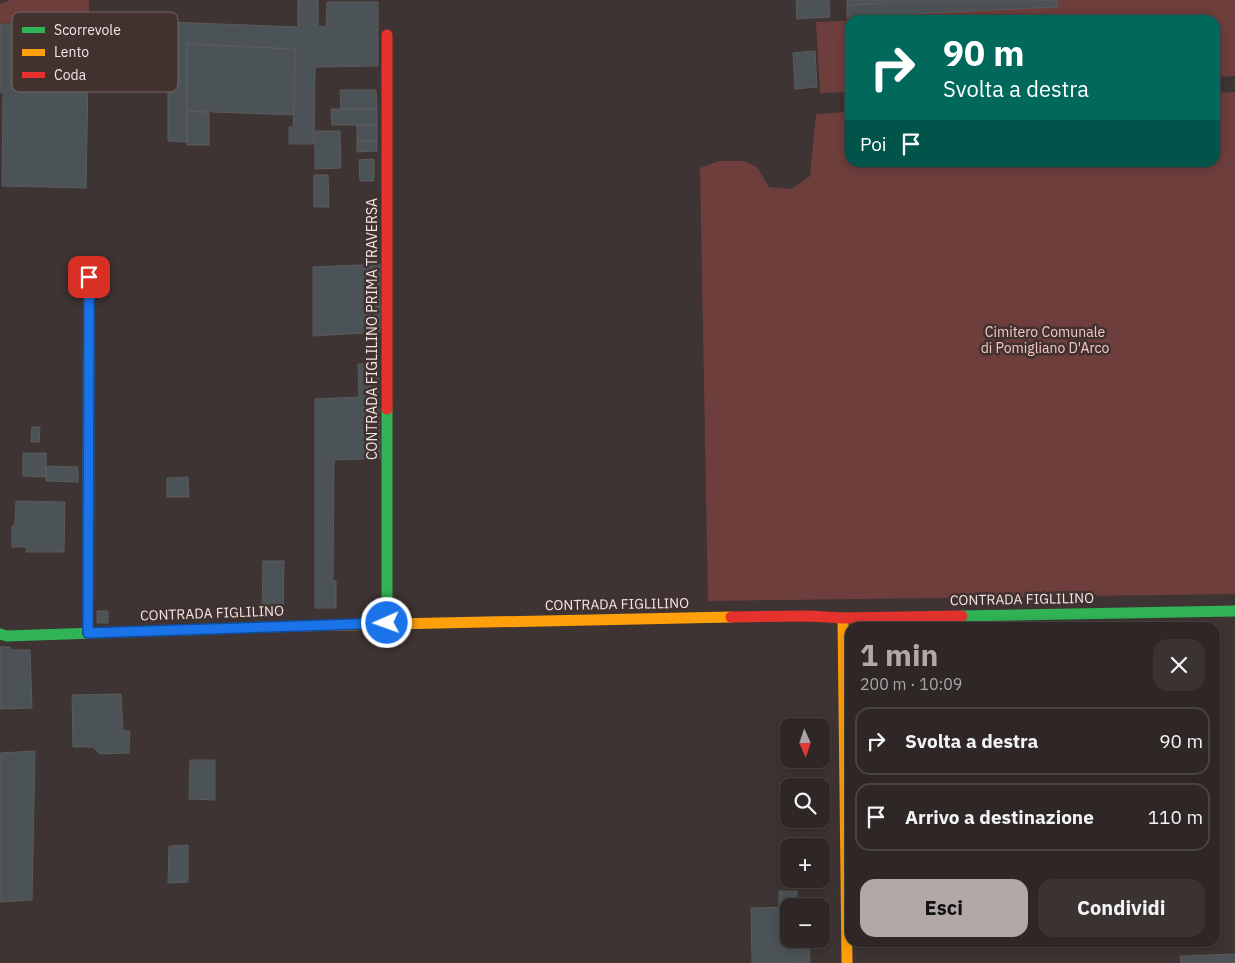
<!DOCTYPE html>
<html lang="it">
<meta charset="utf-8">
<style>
body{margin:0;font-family:"IBM Plex Sans",sans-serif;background:#3a3332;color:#f1f3f6;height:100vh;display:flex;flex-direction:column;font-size:19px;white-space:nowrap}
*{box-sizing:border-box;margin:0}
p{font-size:16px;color:#a7a5a7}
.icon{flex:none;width:28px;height:28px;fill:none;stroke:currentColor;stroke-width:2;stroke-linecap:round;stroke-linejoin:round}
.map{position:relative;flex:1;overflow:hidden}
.panel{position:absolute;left:845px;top:622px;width:375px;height:325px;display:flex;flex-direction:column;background:#2e2726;border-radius:15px;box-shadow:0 2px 12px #0003,0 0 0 1px #494443}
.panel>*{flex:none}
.top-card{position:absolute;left:845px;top:15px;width:375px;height:152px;border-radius:15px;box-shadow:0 2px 12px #0003,0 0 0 1px #494443;background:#00695c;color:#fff;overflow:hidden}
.needle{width:32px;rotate:177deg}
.tools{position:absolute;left:780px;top:718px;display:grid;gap:10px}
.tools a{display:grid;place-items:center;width:50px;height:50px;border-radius:10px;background:#2e2726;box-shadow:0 2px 12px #0003,0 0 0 1px #494443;font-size:25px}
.pin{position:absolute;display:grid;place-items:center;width:42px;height:42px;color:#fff;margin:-21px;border-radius:10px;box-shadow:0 2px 8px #0006}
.me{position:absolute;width:55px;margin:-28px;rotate:268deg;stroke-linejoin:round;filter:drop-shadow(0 0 4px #0008)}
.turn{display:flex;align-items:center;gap:18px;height:105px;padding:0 15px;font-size:22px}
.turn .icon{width:65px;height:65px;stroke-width:2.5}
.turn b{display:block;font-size:35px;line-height:42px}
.then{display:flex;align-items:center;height:48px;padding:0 15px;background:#0003;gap:10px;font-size:19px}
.round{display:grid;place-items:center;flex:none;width:52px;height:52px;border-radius:15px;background:#3a3332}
.overview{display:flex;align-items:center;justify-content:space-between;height:85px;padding:0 15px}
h1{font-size:30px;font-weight:700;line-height:38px;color:#b2a8a7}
.cta{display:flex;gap:10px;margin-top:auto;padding:10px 15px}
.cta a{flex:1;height:58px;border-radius:15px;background:#b2a8a7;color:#111;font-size:20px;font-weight:700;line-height:58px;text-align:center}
.cta a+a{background:#3a3332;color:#f1f3f6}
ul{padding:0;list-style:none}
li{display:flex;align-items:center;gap:15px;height:68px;margin:0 10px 8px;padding:0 5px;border:2px solid #494443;border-radius:15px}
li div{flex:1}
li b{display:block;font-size:19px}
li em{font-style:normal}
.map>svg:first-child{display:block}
.green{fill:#6d3e3c}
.building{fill:#4c5356;stroke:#5c5a5b}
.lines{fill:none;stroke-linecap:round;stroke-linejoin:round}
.lane{stroke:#736867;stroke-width:12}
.fast{stroke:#30b455;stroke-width:11}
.slow{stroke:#ff9f0a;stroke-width:11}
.jam{stroke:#e5322d;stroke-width:11}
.route-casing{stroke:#114b97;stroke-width:12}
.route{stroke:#1a73e8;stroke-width:9}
.labels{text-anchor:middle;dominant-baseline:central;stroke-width:5;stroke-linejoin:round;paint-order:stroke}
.street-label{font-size:14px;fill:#f1e6e5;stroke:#41312f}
.park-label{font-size:14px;fill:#f3c8c4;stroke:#41312f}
.key{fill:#41312f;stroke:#766766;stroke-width:1}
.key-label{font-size:14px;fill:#f1e6e5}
</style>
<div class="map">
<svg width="1235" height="963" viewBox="0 0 1235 963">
<rect width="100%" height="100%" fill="#3d3433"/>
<!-- green -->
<path class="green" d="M10 0H89L90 22 0 23V4Z
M1057 0H1235V76L1215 77V20H850V92L820 93 816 22 846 21 847 17 1057 7Z
M1235 92V594L708 601 700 168 719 161H743L757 167 769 187 791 189 810 176 816 114 850 112V162H1215V93Z"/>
<!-- building -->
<path class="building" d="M298 0H318V26L326 27 327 2H378V66L315 67 314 144H289V127H293L294 115 295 49 187 44V142L168 141V22L298 27Z
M796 0H829L830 17 797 19Z
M847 0H886V3L847 5Z
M886 0H1057V7L847 17V5L886 3Z
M0 24H89L86 188 2 186 3 92H0Z
M187 44 295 49 294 115 187 111Z
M815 51 817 87 795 89 793 53Z
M340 90H376L377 109H341Z
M331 109H377V125H332Z
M187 111 209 113V145H187Z
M357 125H377V141H357Z
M315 131H340L341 168 315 169Z
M357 141H377V151L357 152Z
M374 159V181H360L359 160Z
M314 175H328L329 207H314Z
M380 264V332L313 336V267Z
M378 363 380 458 334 460 333 581H336V608H315V399L359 397 358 364Z
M32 427H40L39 442H31Z
M23 453H46V477L23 476Z
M46 466 78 467V482L46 481Z
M188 477 189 497H167V478Z
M16 501 65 502 64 552H26L27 547H12V526L15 525Z
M263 561H284L283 616H262Z
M97 611H108V623H97Z
M0 647H10L11 650H30L32 708 0 709Z
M121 694 123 731H130L129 753 100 754 93 747H73L72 695Z
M35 751 32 900 0 902V753Z
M190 760H215V800L189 799Z
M188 845V882L168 883 169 846Z
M779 891H797V906L779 908Z
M789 907V939H809L810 963H752L751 908Z
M1235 954V963H1181L1180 956Z"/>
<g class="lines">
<!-- lane -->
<path class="lane" d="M88 633 89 277"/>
<!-- fast -->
<path class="fast" d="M387 409V623
M962 616 1235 611
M0 634 7 636 298 626"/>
<!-- slow -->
<path class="slow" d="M843 618 847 963
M298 626 731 617"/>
<!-- jam -->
<path class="jam" d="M387 35V409
M731 617 809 616 843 618 962 616"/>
</g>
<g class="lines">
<defs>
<path id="route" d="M89 277 88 633 387 623"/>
</defs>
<!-- route casing -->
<use href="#route" class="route-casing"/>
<!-- route -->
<use href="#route" class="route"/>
</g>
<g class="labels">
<!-- street labels -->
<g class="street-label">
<text transform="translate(372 329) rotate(-90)">CONTRADA FIGLILINO PRIMA TRAVERSA</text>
<text transform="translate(1022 599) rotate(-1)">CONTRADA FIGLILINO</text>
<text transform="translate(617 604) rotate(-1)">CONTRADA FIGLILINO</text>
<text transform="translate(212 613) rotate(-2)">CONTRADA FIGLILINO</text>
</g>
<!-- park labels -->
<g class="park-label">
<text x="1045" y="332">Cimitero Comunale<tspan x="1045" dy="16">di Pomigliano D'Arco</tspan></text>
</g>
</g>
<!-- legend -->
<rect x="12" y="12" width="166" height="80" rx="8" class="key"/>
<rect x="22" y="27" width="23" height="6" fill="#30b455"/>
<rect x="22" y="49" width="23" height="7" fill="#ff9f0a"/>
<rect x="22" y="72" width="23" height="6" fill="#e5322d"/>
<g class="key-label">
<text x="54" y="35">Scorrevole</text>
<text x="54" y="57">Lento</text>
<text x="54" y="80">Coda</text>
</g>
</svg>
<div class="tools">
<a><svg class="needle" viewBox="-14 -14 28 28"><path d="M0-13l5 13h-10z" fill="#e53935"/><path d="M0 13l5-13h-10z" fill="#a7a5a7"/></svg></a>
<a><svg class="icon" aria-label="search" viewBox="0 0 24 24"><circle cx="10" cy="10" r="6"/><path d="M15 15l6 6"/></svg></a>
<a>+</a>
<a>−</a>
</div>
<div class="pin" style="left:89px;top:277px;background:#d93025"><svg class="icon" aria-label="arrive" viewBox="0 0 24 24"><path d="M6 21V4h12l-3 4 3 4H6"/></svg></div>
<svg class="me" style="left:387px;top:623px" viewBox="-20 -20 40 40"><circle r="17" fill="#1a73e8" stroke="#fff" stroke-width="3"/><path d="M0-11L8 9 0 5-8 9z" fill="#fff"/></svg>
<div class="top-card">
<div class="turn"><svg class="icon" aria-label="right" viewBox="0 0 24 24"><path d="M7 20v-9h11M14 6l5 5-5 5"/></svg><div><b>90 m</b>Svolta a destra</div></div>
<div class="then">Poi<svg class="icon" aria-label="arrive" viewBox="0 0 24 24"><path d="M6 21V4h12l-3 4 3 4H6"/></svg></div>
</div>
<section class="panel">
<div class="overview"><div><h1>1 min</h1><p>200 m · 10:09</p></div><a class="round"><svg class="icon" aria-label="close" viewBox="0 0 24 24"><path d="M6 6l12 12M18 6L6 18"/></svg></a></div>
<ul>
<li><svg class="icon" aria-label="right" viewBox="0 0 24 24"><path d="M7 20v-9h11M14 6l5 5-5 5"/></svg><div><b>Svolta a destra</b></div><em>90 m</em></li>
<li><svg class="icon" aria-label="arrive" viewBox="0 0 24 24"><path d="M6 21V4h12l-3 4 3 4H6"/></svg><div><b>Arrivo a destinazione</b></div><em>110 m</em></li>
</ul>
<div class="cta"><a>Esci</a><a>Condividi</a></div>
</section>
</div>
